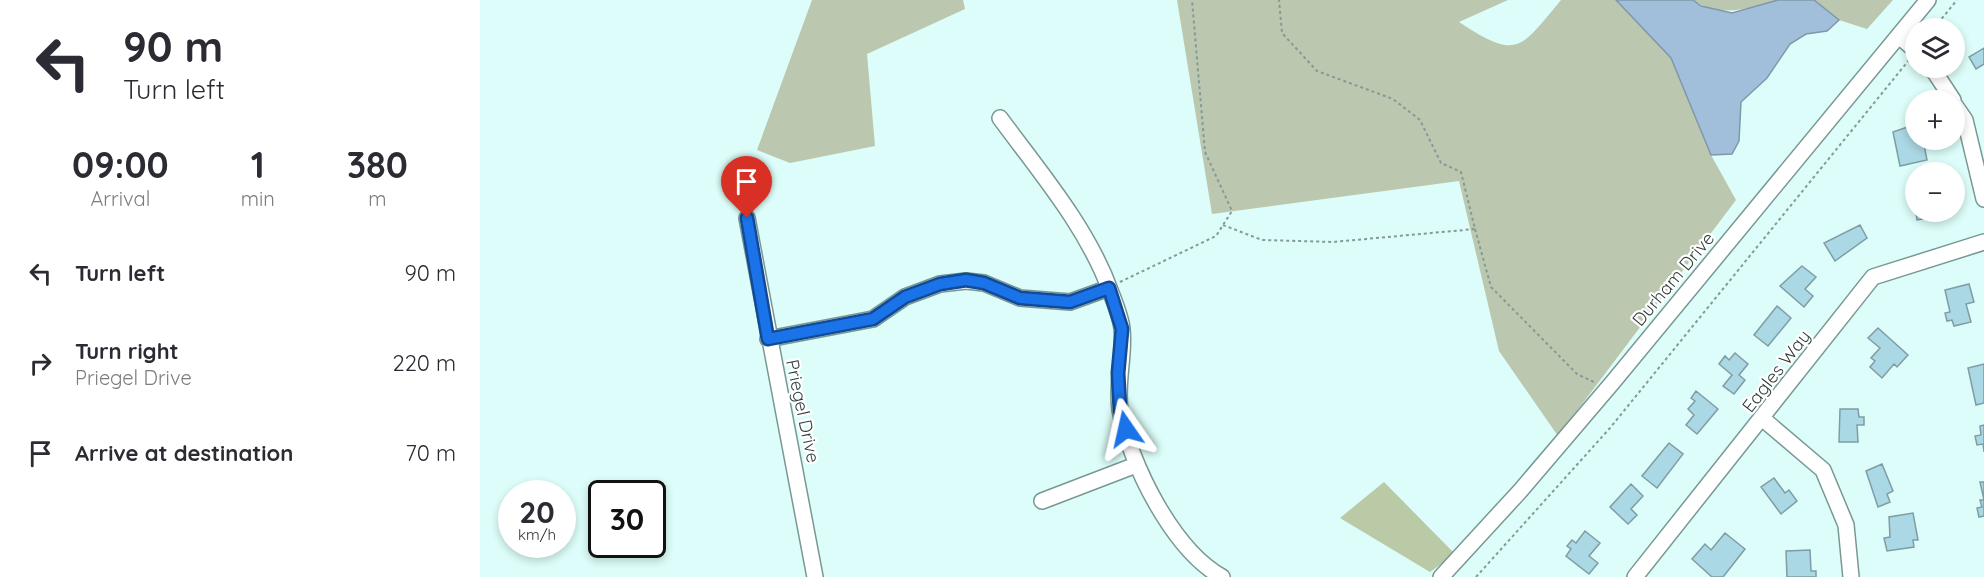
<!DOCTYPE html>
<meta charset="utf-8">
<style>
body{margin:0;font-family:Quicksand,sans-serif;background:#f2f2f3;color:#2b2b33;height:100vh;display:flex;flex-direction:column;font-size:22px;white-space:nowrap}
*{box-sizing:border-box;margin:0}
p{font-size:20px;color:#7c7c81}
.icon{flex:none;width:33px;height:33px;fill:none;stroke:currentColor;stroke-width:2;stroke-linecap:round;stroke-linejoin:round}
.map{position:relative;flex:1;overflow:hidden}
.details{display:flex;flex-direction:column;background:#fff;width:480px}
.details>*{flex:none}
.banner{background:#fff;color:#2b2b33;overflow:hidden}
.tools{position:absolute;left:1425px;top:18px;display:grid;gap:12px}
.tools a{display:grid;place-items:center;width:60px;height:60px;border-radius:50%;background:#fff;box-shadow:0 3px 9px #0003;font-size:30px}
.speed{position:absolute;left:18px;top:480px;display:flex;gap:12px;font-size:30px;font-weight:700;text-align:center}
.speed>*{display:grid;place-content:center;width:78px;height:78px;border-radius:50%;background:#fff;box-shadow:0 3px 9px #0003;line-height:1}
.speed small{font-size:15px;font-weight:400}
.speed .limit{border:3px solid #111;border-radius:9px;background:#fff;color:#111}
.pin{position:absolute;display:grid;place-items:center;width:51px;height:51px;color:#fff;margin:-62px -26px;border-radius:50% 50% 50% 0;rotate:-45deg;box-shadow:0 0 6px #0007}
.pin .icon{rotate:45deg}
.me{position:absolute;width:66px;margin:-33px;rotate:349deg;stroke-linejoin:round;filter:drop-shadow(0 0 4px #0008)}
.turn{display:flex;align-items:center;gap:21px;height:126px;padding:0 24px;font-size:27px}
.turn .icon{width:78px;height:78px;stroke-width:2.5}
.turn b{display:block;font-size:42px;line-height:51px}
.eta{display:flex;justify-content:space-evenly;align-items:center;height:102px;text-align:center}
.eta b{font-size:36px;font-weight:700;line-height:42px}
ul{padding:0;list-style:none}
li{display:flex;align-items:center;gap:18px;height:90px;padding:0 24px}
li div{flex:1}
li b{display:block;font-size:22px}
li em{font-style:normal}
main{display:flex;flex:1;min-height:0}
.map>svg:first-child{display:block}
.green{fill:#bcc7af}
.forest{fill:#bac9a6}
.water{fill:#a1bfda;stroke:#7f98ab;stroke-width:1.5}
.building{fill:#aad8e4;stroke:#7f9da4;stroke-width:1.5}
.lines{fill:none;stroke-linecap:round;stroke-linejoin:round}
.minor-casing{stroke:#799894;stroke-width:18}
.path{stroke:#849a97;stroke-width:2;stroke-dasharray:3 3;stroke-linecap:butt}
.minor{stroke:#fff;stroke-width:15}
.route-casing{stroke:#114b97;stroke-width:15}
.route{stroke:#1a73e8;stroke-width:10}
.labels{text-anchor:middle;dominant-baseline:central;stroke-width:4.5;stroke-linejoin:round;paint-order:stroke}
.street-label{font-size:18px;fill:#313e3c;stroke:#fff}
</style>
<main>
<section class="details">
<div class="banner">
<div class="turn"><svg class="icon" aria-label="left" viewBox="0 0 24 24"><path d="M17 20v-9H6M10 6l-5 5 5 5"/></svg><div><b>90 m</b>Turn left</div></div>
</div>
<div class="eta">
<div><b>09:00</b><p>Arrival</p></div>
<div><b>1</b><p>min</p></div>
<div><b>380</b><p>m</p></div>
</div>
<ul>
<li><svg class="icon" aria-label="left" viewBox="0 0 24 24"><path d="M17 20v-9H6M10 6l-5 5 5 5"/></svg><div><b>Turn left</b></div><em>90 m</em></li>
<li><svg class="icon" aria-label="right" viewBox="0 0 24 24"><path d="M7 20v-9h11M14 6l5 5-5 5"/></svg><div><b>Turn right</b><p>Priegel Drive</p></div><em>220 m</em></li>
<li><svg class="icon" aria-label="arrive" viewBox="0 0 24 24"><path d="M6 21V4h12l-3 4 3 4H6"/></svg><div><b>Arrive at destination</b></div><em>70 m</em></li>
</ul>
</section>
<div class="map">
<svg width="1504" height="577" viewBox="0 0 1504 577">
<rect width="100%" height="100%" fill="#dcfdf9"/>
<!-- green -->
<path class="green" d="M332 0H483L485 9 387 54 395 146 310 163 277 150Z
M697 0H1028L979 22C1038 61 1040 49 1081 0H1136L1191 58 1231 155 1256 200 1078 436 1019 351 979 181 732 214Z
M1213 0H1298C1268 8 1241 19 1213 0Z
M1334 0H1413L1387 29 1359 20Z"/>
<!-- forest -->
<path class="forest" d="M904 482 975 554 950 572 860 518Z"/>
<!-- water -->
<path class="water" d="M1136 0H1213L1221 6 1252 13 1298 0H1334L1359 20 1347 31 1326 34 1310 44 1287 78 1261 102 1259 141 1252 154 1231 155 1191 58Z"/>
<!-- building -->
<path class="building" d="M1504 48V64L1496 69 1489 57Z
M1436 124V140H1445H1443L1447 160 1420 166 1413 132Z
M1436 212H1461V216L1437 220Z
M1380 225 1387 238 1355 261 1344 243Z
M1322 266 1336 277 1325 289 1333 296 1324 307 1300 286Z
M1489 284 1494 302 1486 304 1491 322 1474 326 1472 320 1467 321 1465 313 1470 312 1465 290Z
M1297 306 1311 318 1288 346 1274 335Z
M1398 328 1428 355 1417 367 1414 364 1402 378 1390 367 1395 361 1391 358 1400 348 1388 338Z
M1255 353 1268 364 1259 375 1265 380 1254 394 1243 386 1252 375 1239 364 1245 356 1249 360Z
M1504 364V403L1496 405 1488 368Z
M1216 391 1238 409 1217 434 1206 425 1214 415 1208 409 1215 401 1211 398Z
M1360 409H1378L1379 417H1384V425H1377L1378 442H1359Z
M1504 425V452L1503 444 1497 445 1495 436 1501 435 1500 426Z
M1189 443 1203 454 1177 488 1162 476Z
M1402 464 1413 491 1407 494 1410 502 1398 507 1386 471Z
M1294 478 1305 493 1309 490 1317 501 1301 514 1281 487Z
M1500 482H1504V516L1499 517 1497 508 1502 507 1500 500H1504Z
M1151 484 1163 496 1151 509 1157 515 1148 524 1130 507Z
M1433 513 1438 540H1433L1434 547 1407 551 1404 538 1410 537 1409 517Z
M1105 531 1120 543 1109 556 1118 563 1109 574 1086 556 1091 549 1087 546 1092 540 1096 543Z
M1245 533 1265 549 1243 577H1232L1212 559 1225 544 1231 550Z
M1330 550 1331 571H1336V577H1307L1306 551Z"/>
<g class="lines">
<defs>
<path id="minor" d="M1419 36 1436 51
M1452 68 1473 100
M1474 104 1485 120 1504 199
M520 118C559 171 607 227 630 290 634 301 641 317 642 329 645 355 636 382 640 410 650 464 693 550 742 577
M267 218 335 577
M288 339 393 319 425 297 460 284 486 281 504 283 540 298 590 302 629 288
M1283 419 1343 470 1366 525 1371 577
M562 501 656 465
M961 577 1041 490 1133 382 1448 0
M1155 577 1393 277 1504 242"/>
</defs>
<!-- minor casing -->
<use href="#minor" class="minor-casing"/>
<!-- path -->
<path class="path" d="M1454 28 1477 0
M743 225 782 240 853 242 995 229 981 172 961 163 940 120 913 99 837 71 802 33 799 0
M995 229 1011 287 1097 374 1116 383
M640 282 736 236 752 211 725 152 712 0
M996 577 1130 428 1429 60"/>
<!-- minor -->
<use href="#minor" class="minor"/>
</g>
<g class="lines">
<defs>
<path id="route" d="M267 218 288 339 393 319 425 297 460 284 486 280 504 283 540 298 590 302 629 288 642 329 638 373 640 410 646 429"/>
</defs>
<!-- route casing -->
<use href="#route" class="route-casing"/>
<!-- route -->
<use href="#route" class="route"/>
</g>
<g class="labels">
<!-- street labels -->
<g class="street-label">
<text transform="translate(1193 279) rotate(-50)">Durham Drive</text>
<text transform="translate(1296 371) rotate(-52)">Eagles Way</text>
<text transform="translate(323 411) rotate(78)">Priegel Drive</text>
</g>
</g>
</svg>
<div class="tools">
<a><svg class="icon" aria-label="layers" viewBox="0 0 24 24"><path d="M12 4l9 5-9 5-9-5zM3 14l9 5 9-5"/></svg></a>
<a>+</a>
<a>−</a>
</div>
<div class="speed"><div>20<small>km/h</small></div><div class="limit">30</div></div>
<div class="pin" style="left:267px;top:218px;background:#d93025"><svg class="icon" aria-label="arrive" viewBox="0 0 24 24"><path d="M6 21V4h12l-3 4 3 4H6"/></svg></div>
<svg class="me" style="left:646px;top:429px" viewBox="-20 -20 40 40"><path d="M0-17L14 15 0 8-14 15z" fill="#1a73e8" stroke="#fff" stroke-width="4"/></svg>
</div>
</main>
